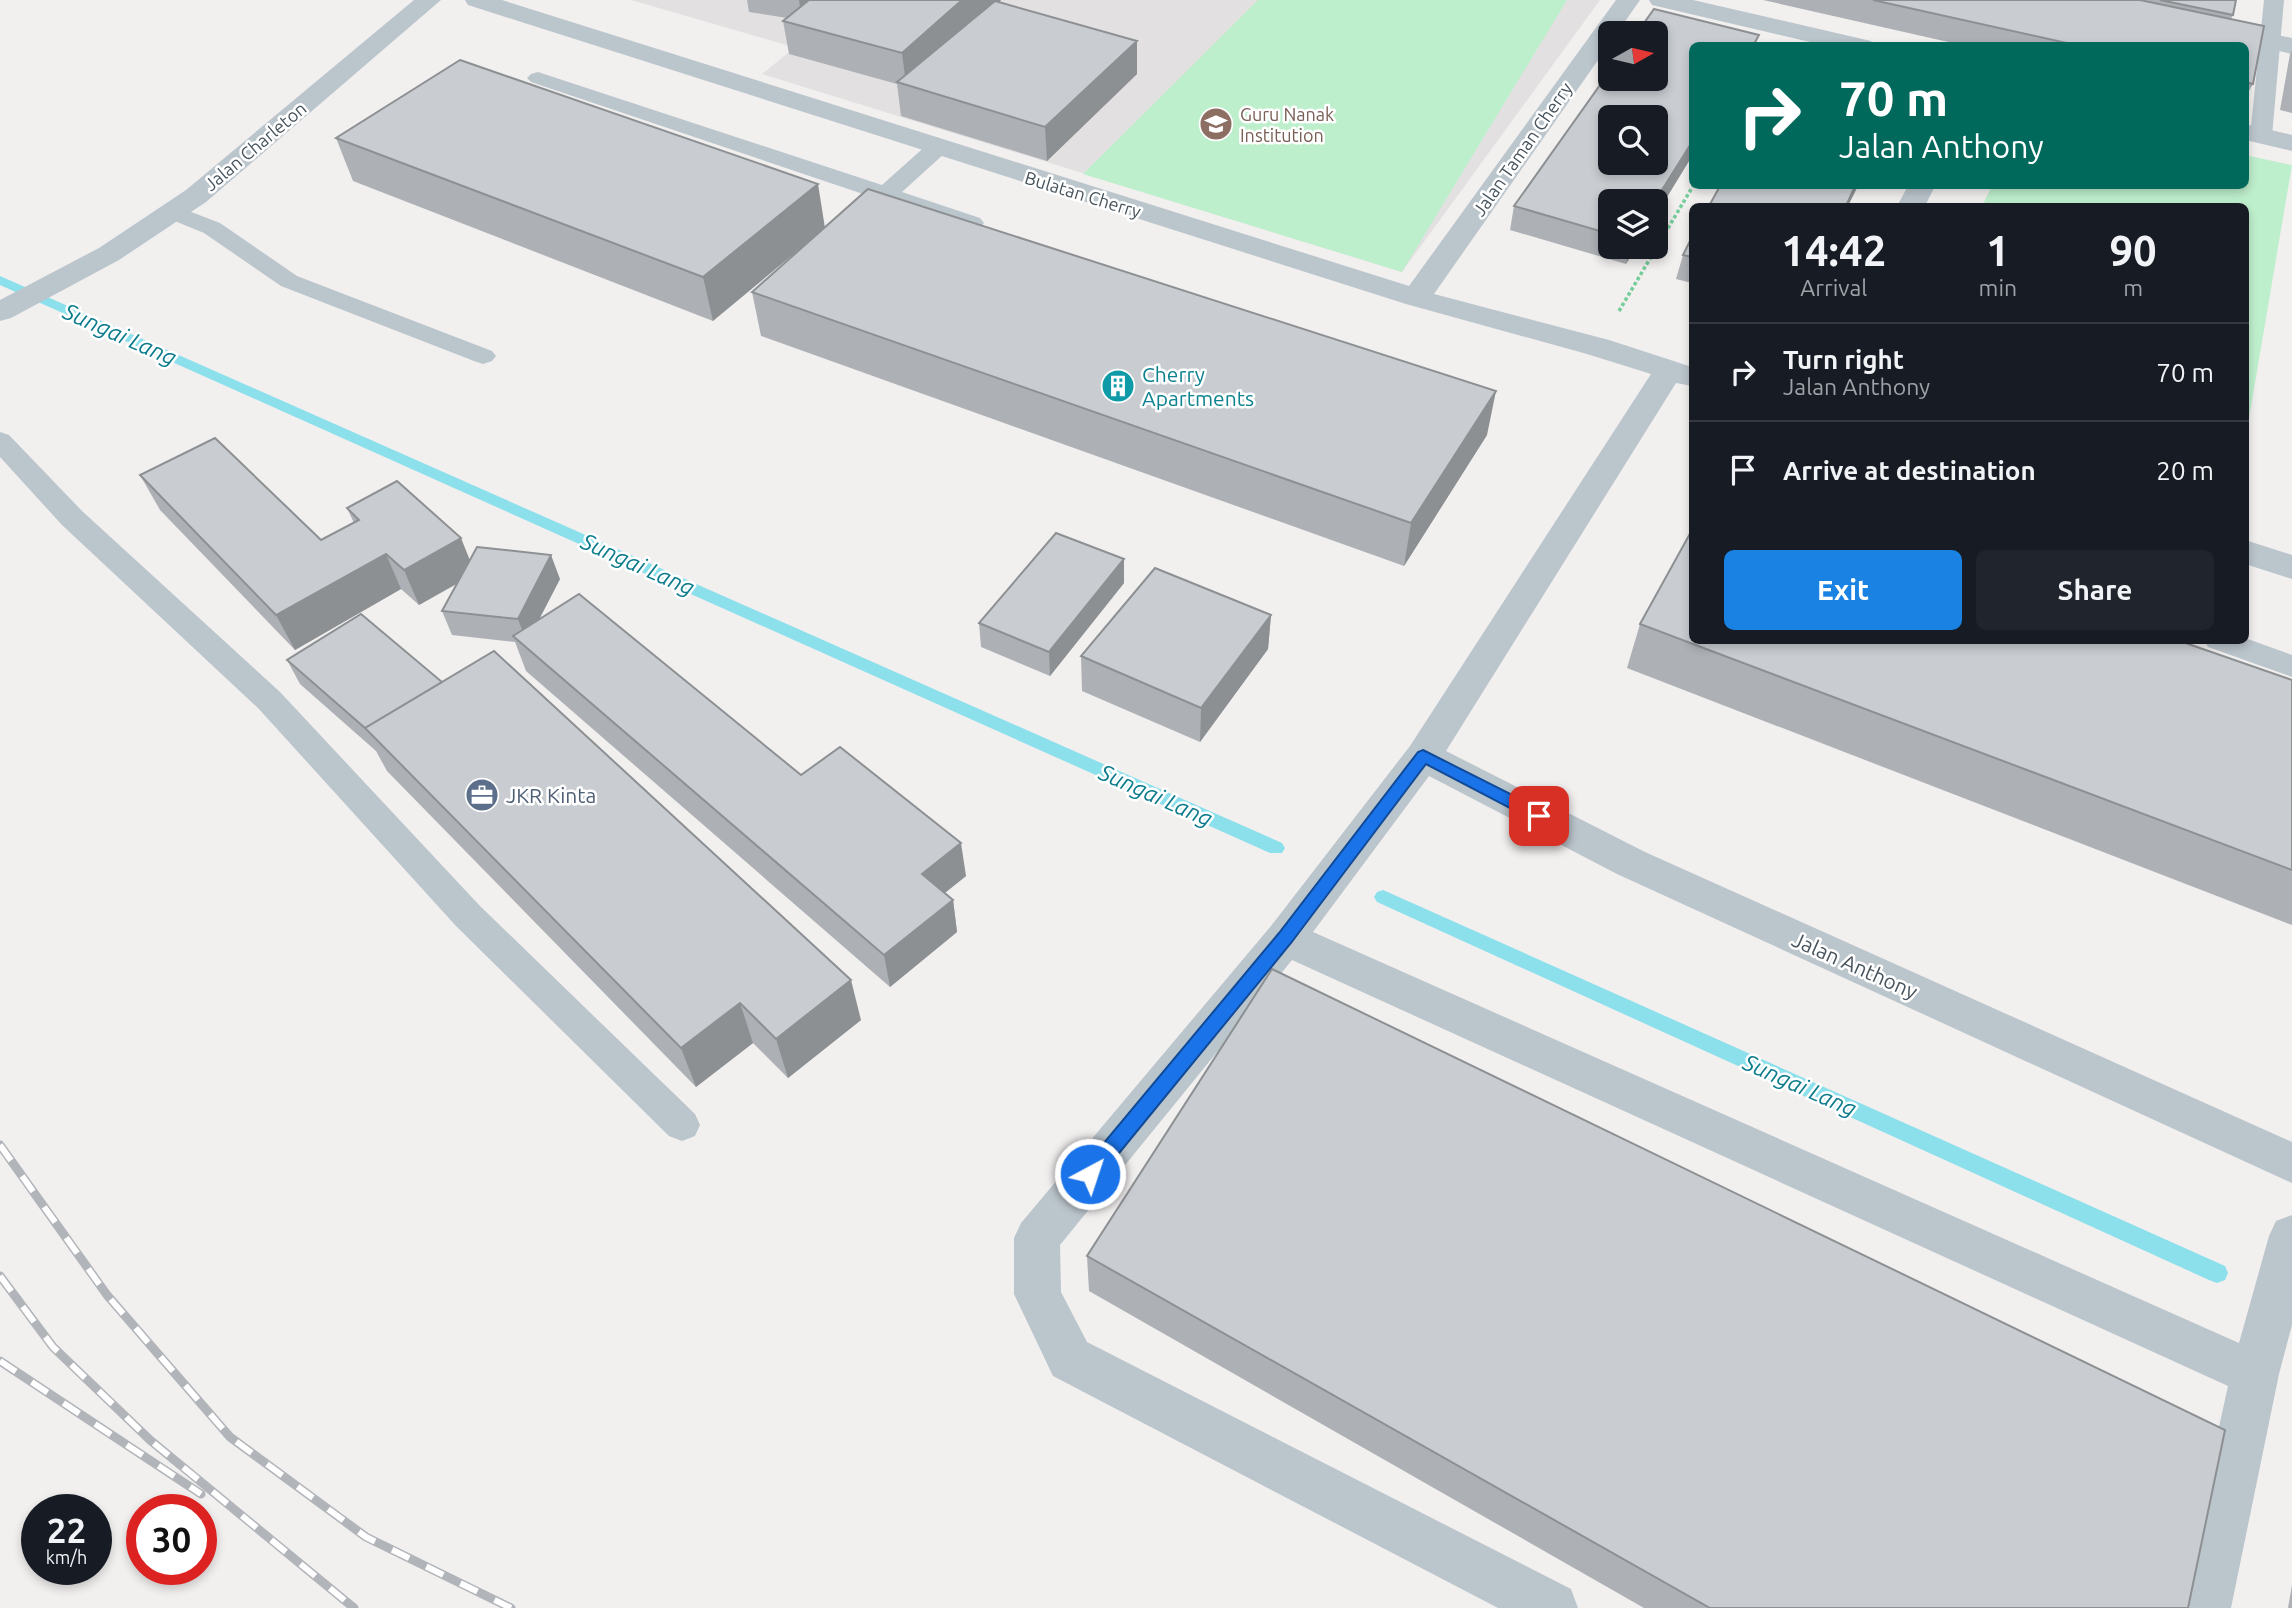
<!DOCTYPE html>
<style>
body{margin:0;font-family:Ubuntu,sans-serif;background:#20242c;color:#f1f3f6;height:100vh;display:flex;flex-direction:column;font-size:26px;white-space:nowrap}
*{box-sizing:border-box;margin:0}
p{font-size:23px;color:#9ea1a6}
.icon{flex:none;width:38px;height:38px;fill:none;stroke:currentColor;stroke-width:2;stroke-linecap:round;stroke-linejoin:round}
.map{position:relative;flex:1;overflow:hidden}
.panel{position:absolute;left:1689px;top:203px;width:560px;height:441px;display:flex;flex-direction:column;background:#171b24;border-radius:10px;box-shadow:0 4px 10px #0003}
.panel>*{flex:none}
.banner{position:absolute;left:1689px;top:42px;width:560px;height:147px;border-radius:10px;box-shadow:0 4px 10px #0003;background:#00695c;color:#fff;overflow:hidden}
.needle{width:46px;rotate:82deg}
.tools{position:absolute;left:1598px;top:21px;display:grid;gap:14px}
.tools a{display:grid;place-items:center;width:70px;height:70px;border-radius:10px;background:#171b24;box-shadow:0 4px 10px #0003;font-size:35px}
.speed{position:absolute;left:21px;top:1494px;display:flex;gap:14px;font-size:35px;font-weight:700;text-align:center}
.speed>*{display:grid;place-content:center;width:91px;height:91px;border-radius:50%;background:#171b24;box-shadow:0 4px 10px #0003;line-height:1}
.speed small{font-size:18px;font-weight:400}
.speed .limit{border:10px solid #d22;background:#fff;color:#111}
.pin{position:absolute;display:grid;place-items:center;width:60px;height:60px;color:#fff;margin:-30px;border-radius:14px;box-shadow:0 4px 10px #0006}
.me{position:absolute;width:77px;margin:-38px;rotate:40deg;stroke-linejoin:round;filter:drop-shadow(0 0 5px #0008)}
.turn{display:flex;align-items:center;gap:24px;height:147px;padding:0 35px;font-size:32px}
.turn .icon{width:91px;height:91px;stroke-width:2.5}
.turn b{display:block;font-size:49px;line-height:60px}
.eta{display:flex;justify-content:space-evenly;align-items:center;height:119px;text-align:center}
.eta b{font-size:42px;font-weight:700;line-height:49px}
.button{display:flex;gap:14px;margin-top:auto;padding:14px 35px}
.button a{flex:1;height:80px;border-radius:10px;background:#1982e2;color:#fff;font-size:28px;font-weight:700;line-height:80px;text-align:center}
.button a+a{background:#20242c;color:#f1f3f6}
ul{padding:0;list-style:none}
li{display:flex;align-items:center;gap:21px;height:98px;padding:0 35px;border-top:2px solid #363941}
li div{flex:1}
li b{display:block;font-size:26px}
li em{font-style:normal}
.map>svg:first-child{display:block}
.education{fill:#e3e0e1}
.green{fill:#beefcd}
.lines{fill:none;stroke-linecap:round;stroke-linejoin:round}
.stream{fill:#8be0ec;fill-rule:evenodd}
.path{stroke:#75cd9a;stroke-width:3.5;stroke-dasharray:3.5 2.5;stroke-linecap:butt}
.service{fill:#bbc5cc;fill-rule:evenodd}
.minor{fill:#bbc5cc;fill-rule:evenodd}
.rail-casing{stroke:#b1b5ba;stroke-width:9}
.rail{stroke:#fff;stroke-width:6;stroke-dasharray:19;stroke-linecap:butt}
.wall{fill:#adb0b5}
.shaded-wall{fill:#8d9093}
.building{fill:#c9cdd2;stroke:#8d9093;stroke-width:2;fill-rule:evenodd}
.route{fill:#1a73e8;stroke:#114b97;stroke-width:2}
.labels{text-anchor:middle;dominant-baseline:central;stroke-width:5;stroke-linejoin:round;paint-order:stroke}
.far-education-label{font-size:18px;fill:#785e54;stroke:#fff;text-anchor:start}
.far-street-label{font-size:18px;fill:#47545d;stroke:#fff}
.culture-label{font-size:21px;fill:#0d838f;stroke:#fff;text-anchor:start}
.service-label{font-size:21px;fill:#4e5e75;stroke:#fff;text-anchor:start}
.street-label{font-size:21px;fill:#47545d;stroke:#fff}
.water-label{font-size:23px;font-style:italic;fill:#0d7c8c;stroke:#fff}
</style>
<div class="map">
<svg width="2292" height="1608" viewBox="0 0 2292 1608">
<rect width="100%" height="100%" fill="#f2efef"/>
<!-- education -->
<path class="education" d="M631 0H845L790 46Z
M853 0H1600L1402 272 762 74Z"/>
<!-- green -->
<path class="green" d="M1258 0H1567L1402 272 1083 174Z
M2245 155 2292 165 2245 442V206H1982L1992 186H2245Z"/>
<g class="lines">
<!-- stream -->
<path class="stream" d="M0 276 1282 843 1285 848 1282 853H1270L0 285Z
M1383 890 2225 1266 2228 1273 2225 1280 2217 1283 2209 1280 1377 902 1374 897 1377 892Z"/>
<!-- path -->
<path class="path" d="M1619 311 1693 186"/>
<!-- service -->
<path class="service" d="M2264 0H2284L2272 136 2269 141H2253L2250 136Z
M538 72 882 185 929 143H945L948 148 945 153 902 192 980 218 984 223 980 228H964L531 82 527 78 531 74Z
M173 205 220 223 297 276 492 351 496 356 492 361 483 364 474 361 281 286 204 233 165 217 161 212 165 207Z
M0 432 9 435 82 511 280 692 480 906 695 1114 700 1125 695 1136 682 1141 669 1136 456 926 258 708 62 525 0 457Z
M2245 638 2292 655V677L2208 647 2204 640Z"/>
<!-- minor -->
<path class="minor" d="M414 0H441L206 202 119 260 11 318 0 321V300L99 248 186 190Z
M465 0H502L1409 286 1616 0H1640L1617 33H1610V43L1434 294 1609 340 1692 367V386L1676 383 1446 751 1645 852 2292 1142V1183L1617 874 1429 776 1313 932 2239 1343 2269 1236 2276 1221 2292 1215V1325L2279 1374 2231 1608H2179L2228 1386 1292 960 1060 1245 1061 1292 1087 1342 1571 1589 1578 1608H1498L1053 1376 1014 1294V1238L1021 1223 1271 926 1410 746 1651 374 1587 354 1406 304 468 5Z
M1649 0H1693L1871 41 1874 46H1827L1652 5Z
M2209 21 2292 38V54L2200 33 2197 28 2200 23Z
M2245 124 2292 135V151L2245 140Z
M1908 186H1935L1925 206H1897Z
M2245 540 2292 555V579L2245 564Z"/>
<defs>
<path id="rail" d="M0 1145 107 1295 230 1437 366 1537 511 1608
M0 1276 53 1347 150 1440 354 1608
M0 1361 201 1494"/>
</defs>
<!-- rail casing -->
<use href="#rail" class="rail-casing"/>
<!-- rail -->
<use href="#rail" class="rail"/>
</g>
<!-- wall -->
<path class="wall" d="M747 0H1001L999 2 1137 74 1047 161 901 116 897 84 789 54 783 21 787 18 749 12Z
M1763 0H2236L2233 15 2231 19 2264 26 2253 84 2245 98V46H1966Z
M2292 50V113L2280 110 2290 54Z
M336 138 818 184 713 321 353 181Z
M1692 156 1656 215V201H1610V247H1636L1626 264 1510 230 1514 206Z
M1692 237V283L1676 279 1683 255Z
M752 292 1487 435 1404 566 761 336Z
M140 475 321 540 354 523 347 508 470 560 560 579 539 619 801 775 966 876 945 893 953 900 957 932 890 987 526 671 515 642 452 635 442 611 457 584 419 605 401 589 295 650 160 510Z
M1124 559V583L1050 676 981 647 979 623Z
M1271 615 1268 649 1200 742 1082 691 1081 656Z
M1640 624 2292 680V925L1627 668Z
M287 660 442 682 861 1020 788 1078 753 1043 696 1087 387 771 376 751 300 684Z
M1087 1256 2188 1608H1644L1089 1291Z
M2292 1585V1608H2288Z"/>
<!-- shaded-wall -->
<path class="shaded-wall" d="M799 0H820L802 21Z
M962 0H1001L908 85 906 84 902 53Z
M1137 41V74L1047 161 1045 127Z
M1692 142V156L1656 215 1655 201Z
M818 184 825 228 713 321 703 277Z
M1855 186H1858L1848 206H1846Z
M1630 247H1636L1626 264Z
M1496 391 1487 435 1404 566 1411 523Z
M461 538 475 573 419 605 404 570Z
M386 554 401 589 295 650 276 615Z
M551 555 560 579 527 643 518 619Z
M1124 559V583L1050 676 1049 652Z
M1271 615 1268 649 1200 742 1201 708Z
M961 843 966 876 927 907 922 874Z
M953 900 957 932 890 987 884 955Z
M851 980 861 1020 788 1078 776 1039Z
M740 1003 753 1043 696 1087 681 1048Z"/>
<!-- building -->
<path class="building" d="M809 0H962L902 53 783 21Z
M1873 0H2140L2264 26 2253 84 2245 82V46H2080Z
M2160 0H2236L2233 15Z
M995 1 1137 41 1045 127 897 82Z
M1654 9 1759 35 1753 46H1692V142L1655 201H1610V234L1514 206 1610 71V79H1656V33H1637ZM1610 117H1656V163H1610Z
M460 60 818 184 703 277 336 138Z
M1720 186H1855L1846 206H1709Z
M868 189 1496 391 1411 523 752 292Z
M1692 237V257L1683 255Z
M215 438 321 540 359 520 347 508 397 481 461 538 404 570 386 554 276 615 140 475Z
M1692 530V640H2177L2292 680V870L1640 624Z
M1056 533 1124 559 1049 652 979 623Z
M477 547 551 555 518 619 442 611Z
M1155 568 1271 615 1201 708 1081 656Z
M579 594 801 775 840 747 961 843 922 874 953 900 884 955 513 636Z
M361 614 442 682 365 728 287 660Z
M494 651 851 980 776 1039 740 1003 681 1048 365 728Z
M1272 969 2225 1430 2188 1608H1710L1087 1256Z"/>
<!-- route -->
<path class="route" d="M1423 750 1544 811 1547 816 1544 820H1533L1426 764 1291 943 1097 1180 1090 1182 1083 1180 1081 1174 1083 1168 1279 933 1418 752Z"/>
<!-- icons -->
<defs>
<symbol id="school-disc" viewBox="-11 -11 22 22"><circle r="9.5" fill="#8d6e63" stroke="#fff"/><path d="M0-5L7-2L0 1L-7-2ZM-4 1L0 2.5L4 1V4Q0 6-4 4Z" fill="#fff"/></symbol>
<symbol id="building-disc" viewBox="-11 -11 22 22"><circle r="9.5" fill="#0f9aa8" stroke="#fff"/><path d="M-4-6H4V6H1V3H-1V6H-4ZM-2.5-4.3h1.7v1.8h-1.7ZM.8-4.3h1.7v1.8H.8ZM-2.5-1h1.7V.8h-1.7ZM.8-1h1.7V.8H.8Z" fill="#fff"/></symbol>
<symbol id="office-disc" viewBox="-11 -11 22 22"><circle r="9.5" fill="#5c6f8a" stroke="#fff"/><path d="M-6-3h4V-5.5h4V-3h4V5H-6ZM-1-4.5V-3h2v-1.5ZM-6 0V1H6V0Z" fill="#fff"/></symbol>
</defs>
<g fill-rule="evenodd">
<use href="#school-disc" x="1197" y="105" width="38" height="38"/>
<use href="#building-disc" x="1099" y="367" width="38" height="38"/>
<use href="#office-disc" x="463" y="776" width="38" height="38"/>
</g>
<g class="labels">
<!-- far-education labels -->
<g class="far-education-label">
<text x="1240" y="114">Guru Nanak<tspan x="1240" dy="21">Institution</tspan></text>
</g>
<!-- far-street labels -->
<g class="far-street-label">
<text transform="translate(255 146) rotate(-40)">Jalan Charleton</text>
<text transform="translate(1522 149) rotate(-55)">Jalan Taman Cherry</text>
<text transform="translate(1083 194) rotate(17)">Bulatan Cherry</text>
</g>
<!-- culture labels -->
<g class="culture-label">
<text x="1142" y="374">Cherry<tspan x="1142" dy="24">Apartments</tspan></text>
</g>
<!-- service labels -->
<g class="service-label">
<text x="506" y="795">JKR Kinta</text>
</g>
<!-- street labels -->
<g class="street-label">
<text transform="translate(1855 965) rotate(24)">Jalan Anthony</text>
</g>
<!-- water labels -->
<g class="water-label">
<text transform="translate(120 334) rotate(24)">Sungai Lang</text>
<text transform="translate(638 564) rotate(24)">Sungai Lang</text>
<text transform="translate(1156 795) rotate(24)">Sungai Lang</text>
<text transform="translate(1800 1085) rotate(24)">Sungai Lang</text>
</g>
</g>
</svg>
<div class="tools">
<a><svg class="needle" viewBox="-14 -14 28 28"><path d="M0-13l5 13h-10z" fill="#e53935"/><path d="M0 13l5-13h-10z" fill="#9ea1a6"/></svg></a>
<a><svg class="icon" aria-label="search" viewBox="0 0 24 24"><circle cx="10" cy="10" r="6"/><path d="M15 15l6 6"/></svg></a>
<a><svg class="icon" aria-label="layers" viewBox="0 0 24 24"><path d="M12 4l9 5-9 5-9-5zM3 14l9 5 9-5"/></svg></a>
</div>
<div class="speed"><div>22<small>km/h</small></div><div class="limit">30</div></div>
<div class="pin" style="left:1539px;top:816px;background:#d93025"><svg class="icon" aria-label="arrive" viewBox="0 0 24 24"><path d="M6 21V4h12l-3 4 3 4H6"/></svg></div>
<svg class="me" style="left:1090px;top:1174px" viewBox="-20 -20 40 40"><circle r="17" fill="#1a73e8" stroke="#fff" stroke-width="3"/><path d="M0-11L8 9 0 5-8 9z" fill="#fff"/></svg>
<div class="banner">
<div class="turn"><svg class="icon" aria-label="right" viewBox="0 0 24 24"><path d="M7 20v-9h11M14 6l5 5-5 5"/></svg><div><b>70 m</b>Jalan Anthony</div></div>
</div>
<section class="panel">
<div class="eta">
<div><b>14:42</b><p>Arrival</p></div>
<div><b>1</b><p>min</p></div>
<div><b>90</b><p>m</p></div>
</div>
<ul>
<li><svg class="icon" aria-label="right" viewBox="0 0 24 24"><path d="M7 20v-9h11M14 6l5 5-5 5"/></svg><div><b>Turn right</b><p>Jalan Anthony</p></div><em>70 m</em></li>
<li><svg class="icon" aria-label="arrive" viewBox="0 0 24 24"><path d="M6 21V4h12l-3 4 3 4H6"/></svg><div><b>Arrive at destination</b></div><em>20 m</em></li>
</ul>
<div class="button"><a>Exit</a><a>Share</a></div>
</section>
</div>
